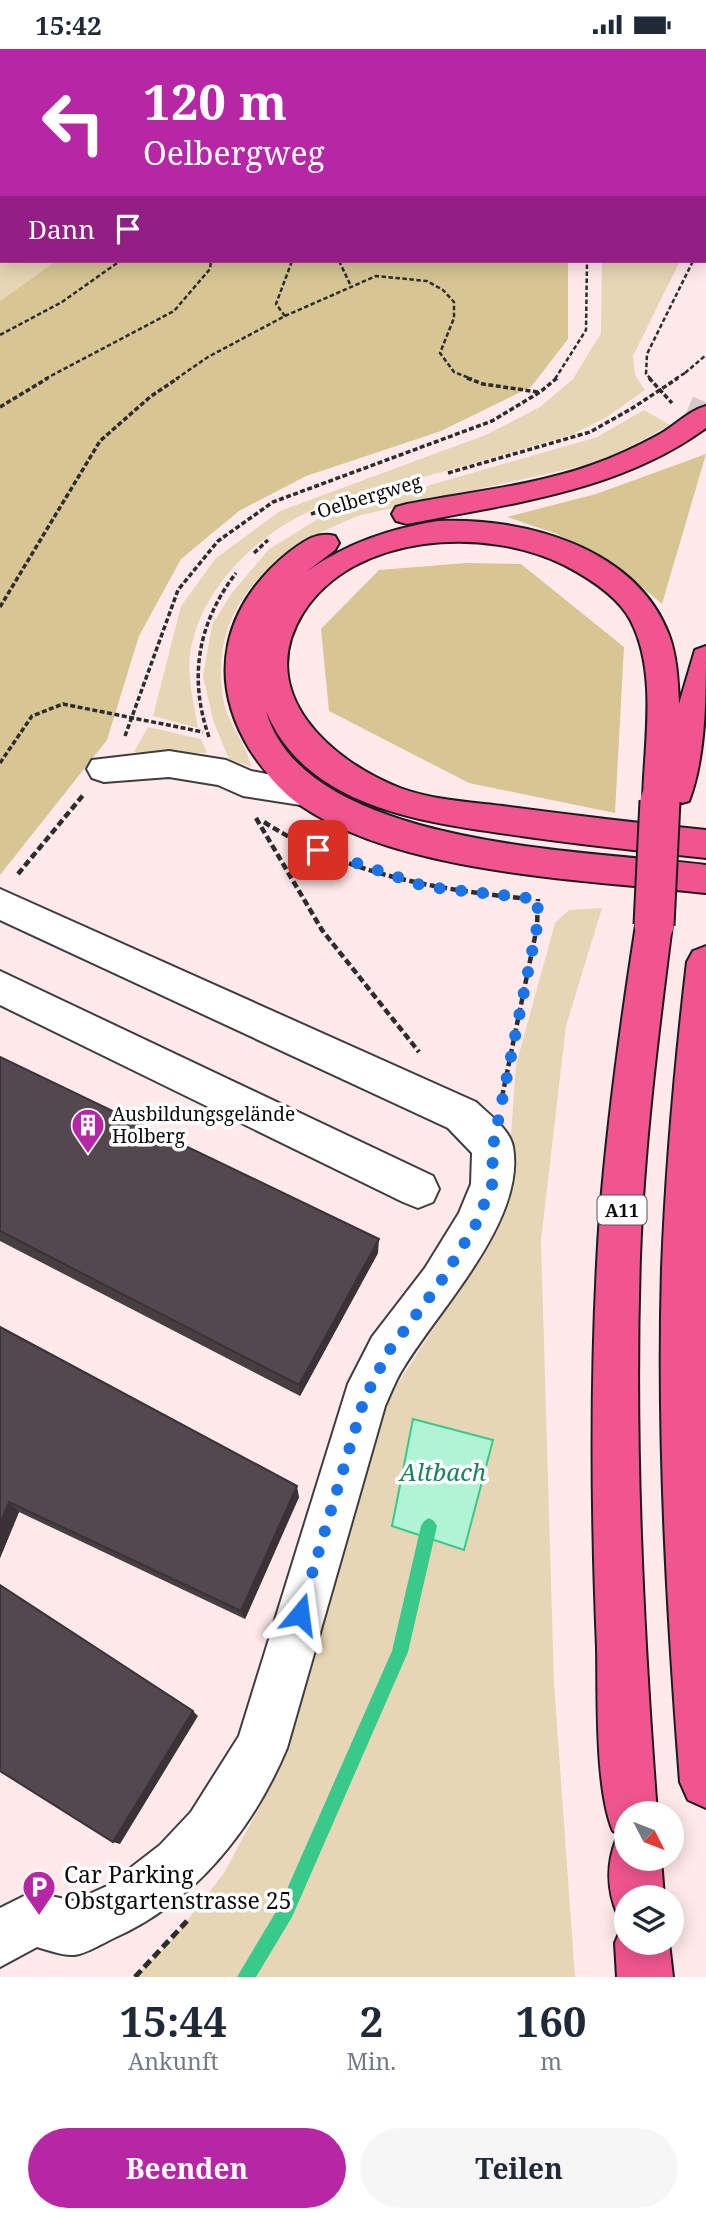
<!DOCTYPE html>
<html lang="de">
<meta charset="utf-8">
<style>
body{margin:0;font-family:"Noto Serif",serif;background:#f6f6f7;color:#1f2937;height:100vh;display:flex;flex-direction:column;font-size:26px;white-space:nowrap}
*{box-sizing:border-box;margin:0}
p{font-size:23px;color:#747a83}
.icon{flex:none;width:38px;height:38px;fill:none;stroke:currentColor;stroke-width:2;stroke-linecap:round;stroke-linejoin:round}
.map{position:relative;height:1928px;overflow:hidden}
.side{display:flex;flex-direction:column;background:#fff;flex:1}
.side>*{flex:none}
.hud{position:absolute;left:0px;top:0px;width:707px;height:214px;box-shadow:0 4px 18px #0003;background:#b727a5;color:#fff;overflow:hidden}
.needle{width:46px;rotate:132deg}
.tools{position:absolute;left:614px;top:1752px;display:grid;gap:14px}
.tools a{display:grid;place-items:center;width:70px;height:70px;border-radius:50%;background:#fff;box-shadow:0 4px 18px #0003;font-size:35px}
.pin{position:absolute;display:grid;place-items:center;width:60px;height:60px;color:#fff;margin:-30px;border-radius:14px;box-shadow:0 4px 10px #0006}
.me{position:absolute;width:77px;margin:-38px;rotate:16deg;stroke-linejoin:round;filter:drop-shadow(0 0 5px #0008)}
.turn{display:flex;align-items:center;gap:24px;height:147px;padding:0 28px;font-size:32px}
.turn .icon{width:91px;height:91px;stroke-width:2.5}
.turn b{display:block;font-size:49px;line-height:60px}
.then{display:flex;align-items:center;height:66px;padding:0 28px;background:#0003;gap:14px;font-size:26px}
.eta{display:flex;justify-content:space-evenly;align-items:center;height:119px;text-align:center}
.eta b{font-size:42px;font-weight:700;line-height:49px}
.cta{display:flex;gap:14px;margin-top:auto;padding:14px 28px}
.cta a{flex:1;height:80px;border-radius:42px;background:#b727a5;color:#fff;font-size:28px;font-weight:700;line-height:80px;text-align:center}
.cta a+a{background:#f6f6f7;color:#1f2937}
.status{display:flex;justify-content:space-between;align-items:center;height:49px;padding:0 35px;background:#fff;direction:ltr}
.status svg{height:19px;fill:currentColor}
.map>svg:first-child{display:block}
.green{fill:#e7d6b5;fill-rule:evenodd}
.forest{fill:#d7c594}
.plaza{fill:#eddadc}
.water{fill:#b0f4d5;stroke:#38c98b;stroke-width:2}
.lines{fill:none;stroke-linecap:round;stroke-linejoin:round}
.stream{fill:#38c98b;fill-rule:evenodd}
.minor-tunnel{stroke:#dac8c9;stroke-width:31;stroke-dasharray:31 16;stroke-linecap:butt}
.minor-casing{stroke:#3e3e3e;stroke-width:4}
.highway-casing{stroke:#1c1c1c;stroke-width:4}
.path-far3{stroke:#2d2d2d;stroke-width:2.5;stroke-dasharray:4.5 2.5;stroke-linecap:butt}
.path-far2{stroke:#2d2d2d;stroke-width:3.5;stroke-dasharray:5 2.5;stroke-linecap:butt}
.path-far1{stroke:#2d2d2d;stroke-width:4.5;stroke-dasharray:7 3.5;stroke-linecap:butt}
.path{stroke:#2d2d2d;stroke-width:5;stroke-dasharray:9 4.5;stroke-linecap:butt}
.minor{fill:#fff;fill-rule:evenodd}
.highway{fill:#f1558f;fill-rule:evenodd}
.highway-bridge-casing{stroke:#1c1c1c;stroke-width:43;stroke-linecap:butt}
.path-bridge-far1{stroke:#2d2d2d;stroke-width:2.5;stroke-dasharray:4.5 2.5;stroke-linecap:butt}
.path-bridge{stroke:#2d2d2d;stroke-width:3.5;stroke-dasharray:5 2.5;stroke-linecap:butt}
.highway-bridge{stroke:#f1558f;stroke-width:39}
.wall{fill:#473e42}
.shaded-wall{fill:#3a3236}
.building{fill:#53484d;stroke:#3a3236;stroke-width:2}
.route{stroke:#1a73e8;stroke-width:12;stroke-dasharray:0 21.6}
.labels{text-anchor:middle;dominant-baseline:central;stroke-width:7;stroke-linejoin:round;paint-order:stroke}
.shield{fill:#fff;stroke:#545454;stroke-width:2}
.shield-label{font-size:18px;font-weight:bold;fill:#0b0b0b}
.street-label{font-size:19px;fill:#0b0b0b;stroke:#fff}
.poi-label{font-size:19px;fill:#0b0b0b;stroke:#fff;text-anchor:start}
.near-poi-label{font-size:23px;fill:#0b0b0b;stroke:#fff;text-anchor:start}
.near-water-label{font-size:24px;font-style:italic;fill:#178559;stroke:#fff}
</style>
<div class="status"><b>15:42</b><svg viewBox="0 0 49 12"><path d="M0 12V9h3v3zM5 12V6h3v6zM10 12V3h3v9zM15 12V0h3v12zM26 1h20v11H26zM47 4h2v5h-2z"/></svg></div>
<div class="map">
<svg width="706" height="1928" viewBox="0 0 706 1928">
<rect width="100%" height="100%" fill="#ffe9ea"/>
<!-- green -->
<path class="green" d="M0 121 2 212H56L0 252Z
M602 212H680L633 307 635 326 645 341 607 368 571 386C522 400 473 415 423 428 390 438 353 444 321 457 262 481 203 535 191 600 186 626 194 654 198 679L153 667 181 557 216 509 280 462 488 385 540 358 573 330 601 284Z
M644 361 670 376 600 413 361 466C277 497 205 555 224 654 229 677 247 695 251 718L229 710 214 674 203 628 212 576 231 545 269 500 323 467 597 388Z
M148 678 201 690 207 704 134 703Z
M602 859 566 977 541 1191 554 1634 575 1928H135L171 1892 224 1824 275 1729 383 1357 483 1204 507 1141 516 1016 555 874 569 861ZM414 1371 493 1392 463 1501Z"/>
<!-- forest -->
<path class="forest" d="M0 0H132L152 2H2V123Z
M56 212H568V290L531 338 441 382 306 427 239 462 181 510 139 587 107 691 0 826V252Z
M706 405 662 555 614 514 557 485 507 468 596 445Z
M466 514 521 515 624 598 615 764 469 734 329 662 321 580 379 521Z"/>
<!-- plaza -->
<path class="plaza" d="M333 0H706V45L705 2H331Z"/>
<!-- water -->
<path class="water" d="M413 1370 493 1391 464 1501 392 1477Z"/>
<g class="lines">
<!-- stream -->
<path class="stream" d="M429 1469 434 1472 437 1477 408 1603 292 1868 256 1928H237L280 1856 392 1602 421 1477 424 1472Z"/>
<!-- minor-tunnel -->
<path class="minor-tunnel" d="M687 362 706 370"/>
<defs>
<path id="minor" d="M169 702 226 711 251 722 319 735 324 744 319 753 307 757 243 747 218 736 169 728 104 733 92 729 87 720 92 711Z
M0 840 476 1053C488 1065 510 1080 513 1098 526 1171 439 1260 404 1318 396 1330 391 1344 385 1357L287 1699C253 1780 195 1853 114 1889 103 1894 86 1905 74 1906 63 1907 48 1901 37 1898L0 1918V1859L32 1843 74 1852 107 1837 160 1796 191 1763 239 1687 348 1335 372 1288 425 1219 459 1164 471 1135 472 1104 448 1079 0 871Z
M0 922 433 1127 439 1140 433 1153 418 1159 403 1153 0 956Z"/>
<path id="highway" d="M706 357V379C618 443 511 454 407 475L396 472 392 465 396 458 407 455C468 443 533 437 592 416 615 408 638 397 660 385 676 376 688 362 706 357Z
M438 472C523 468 636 498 669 586 677 608 678 632 679 655L695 601 706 597C706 647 706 708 689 752L675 756 672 761 660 765 648 761 643 752C644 695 658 625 631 572 618 547 589 529 564 516 487 477 354 483 303 564 253 644 331 712 400 739 432 751 469 753 503 757 571 766 638 774 706 781V809C644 802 582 796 521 787 429 774 307 761 266 662 304 799 590 802 706 816V844C584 830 402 826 300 756 279 741 264 722 250 701 206 629 223 557 288 504 303 493 316 482 335 487L339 494 335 501 306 523C347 494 389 480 438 472Z
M654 861 667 865 672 876C658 986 644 1097 640 1208 634 1394 643 1579 657 1764H626V1810H661L664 1848H626V1871L618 1867C607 1841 606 1817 616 1791L625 1788 613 1782C595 1740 598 1648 597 1599 591 1455 590 1309 600 1165 608 1068 621 972 636 876L641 865Z
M706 897V1759L688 1751 680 1733C667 1562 657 1391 662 1219 666 1117 675 1015 687 913L693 902Z
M626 1873V1894H669L673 1928H617L615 1894 623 1875Z"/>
</defs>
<!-- minor casing -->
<use href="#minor" class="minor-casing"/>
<!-- highway casing -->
<use href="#highway" class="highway-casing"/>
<!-- path-far3 -->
<path class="path-far3" d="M561 0 563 2
M334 2 338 0
M339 212 351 237
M285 267 276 255 292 212
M0 286 62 253 120 212
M685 324 706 306
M45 330 174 262 210 220 211 212
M176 330 208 308 285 267 376 227 427 232 443 241 454 253V269L440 304 454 323 472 330
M555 330 586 281 587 212
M651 330 646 325 647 305 693 212"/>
<!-- path-far2 -->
<path class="path-far2" d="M467 329 483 335 538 343
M649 329 672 354
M0 358 48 329
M448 424 590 383 631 360
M311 465 383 442
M254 504 268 491
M0 558 100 392 150 348 178 329
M125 687 178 541 218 492 273 453 492 372 540 343 557 329
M209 688C188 628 198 574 236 524
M0 714 32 667 63 655 203 683"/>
<!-- path-far1 -->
<path class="path-far1" d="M256 769 322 881 419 1003
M264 773C342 823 430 840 521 849
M18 825 84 745
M502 1048 537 878 538 850"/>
<!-- path -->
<path class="path" d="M135 1928 187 1872"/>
<!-- minor -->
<use href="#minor" class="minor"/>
<!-- highway -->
<use href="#highway" class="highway"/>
<defs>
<path id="highway-bridge" d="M654 876 660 752"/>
</defs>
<!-- highway-bridge casing -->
<use href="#highway-bridge" class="highway-bridge-casing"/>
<!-- path-bridge-far1 -->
<path class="path-bridge-far1" d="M675 330 685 324"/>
<!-- path-bridge -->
<path class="path-bridge" d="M631 360 678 329"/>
<!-- highway-bridge -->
<use href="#highway-bridge" class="highway-bridge"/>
</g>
<!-- wall -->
<path class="wall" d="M0 1008 378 1204 300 1347 0 1192Z
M0 1278 299 1448 245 1570 19 1463 0 1509Z"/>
<!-- shaded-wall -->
<path class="shaded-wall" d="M379 1190 378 1204 300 1347 299 1336Z
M297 1437 299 1448 245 1570 241 1562Z
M9 1453 19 1463 0 1509V1475Z
M193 1662 198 1667 120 1795 113 1793Z"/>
<!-- building -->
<path class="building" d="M0 1008 379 1190 299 1336 0 1182Z
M0 1278 297 1437 241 1562 9 1453 0 1475Z
M0 1536 193 1662 113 1793 0 1722Z"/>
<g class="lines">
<!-- route -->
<path class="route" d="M300 1565 364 1351 388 1303 440 1234 475 1177 492 1136 493 1097 537 878 538 850 427 838 318 801"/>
</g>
<!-- icons -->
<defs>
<symbol id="building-pin" viewBox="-11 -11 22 30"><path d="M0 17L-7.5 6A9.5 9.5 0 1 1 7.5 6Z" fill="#b727a5" stroke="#fff"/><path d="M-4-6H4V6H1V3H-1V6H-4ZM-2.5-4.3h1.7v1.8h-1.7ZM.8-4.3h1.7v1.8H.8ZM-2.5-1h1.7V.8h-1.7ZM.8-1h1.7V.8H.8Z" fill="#fff"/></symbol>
<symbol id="parking-pin" viewBox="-11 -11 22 30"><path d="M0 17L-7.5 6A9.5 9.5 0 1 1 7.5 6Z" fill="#b727a5" stroke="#fff"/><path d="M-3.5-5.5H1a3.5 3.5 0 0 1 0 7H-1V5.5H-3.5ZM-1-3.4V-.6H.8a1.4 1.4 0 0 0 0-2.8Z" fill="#fff"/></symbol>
</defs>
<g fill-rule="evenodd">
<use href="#building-pin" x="69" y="1057" width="38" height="52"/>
<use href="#parking-pin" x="20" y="1819" width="38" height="52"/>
</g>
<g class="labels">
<!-- shield labels -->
<rect class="shield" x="597.5" y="1146.5" width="49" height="29" rx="5"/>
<g class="shield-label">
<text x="622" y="1161">A11</text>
</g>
<!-- street labels -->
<g class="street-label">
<text transform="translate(369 447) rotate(-17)">Oelbergweg</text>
</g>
<!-- poi labels -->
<g class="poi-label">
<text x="112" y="1065">Ausbildungsgelände<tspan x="112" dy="22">Holberg</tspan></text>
</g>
<!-- near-poi labels -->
<g class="near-poi-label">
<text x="64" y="1825">Car Parking<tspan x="64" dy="26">Obstgartenstrasse 25</tspan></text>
</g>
<!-- near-water labels -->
<g class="near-water-label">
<text x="443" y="1422">Altbach</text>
</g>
</g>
</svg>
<div class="tools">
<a><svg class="needle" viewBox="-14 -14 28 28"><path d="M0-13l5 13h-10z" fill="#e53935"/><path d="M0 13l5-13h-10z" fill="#747a83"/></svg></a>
<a><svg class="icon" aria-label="layers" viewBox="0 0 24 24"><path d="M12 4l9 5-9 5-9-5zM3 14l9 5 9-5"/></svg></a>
</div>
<div class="pin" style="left:318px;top:801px;background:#d93025"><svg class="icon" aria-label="arrive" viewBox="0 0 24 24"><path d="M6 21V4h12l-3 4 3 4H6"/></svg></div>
<svg class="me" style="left:300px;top:1565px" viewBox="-20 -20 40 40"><path d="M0-17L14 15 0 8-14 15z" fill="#1a73e8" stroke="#fff" stroke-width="4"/></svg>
<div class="hud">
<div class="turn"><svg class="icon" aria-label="left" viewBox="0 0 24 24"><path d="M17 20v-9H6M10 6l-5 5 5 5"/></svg><div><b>120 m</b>Oelbergweg</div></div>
<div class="then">Dann<svg class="icon" aria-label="arrive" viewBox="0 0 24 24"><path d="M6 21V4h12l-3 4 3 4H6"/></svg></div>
</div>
</div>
<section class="side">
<div class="eta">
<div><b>15:44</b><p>Ankunft</p></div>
<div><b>2</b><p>Min.</p></div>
<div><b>160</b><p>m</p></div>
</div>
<div class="cta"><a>Beenden</a><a>Teilen</a></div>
</section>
